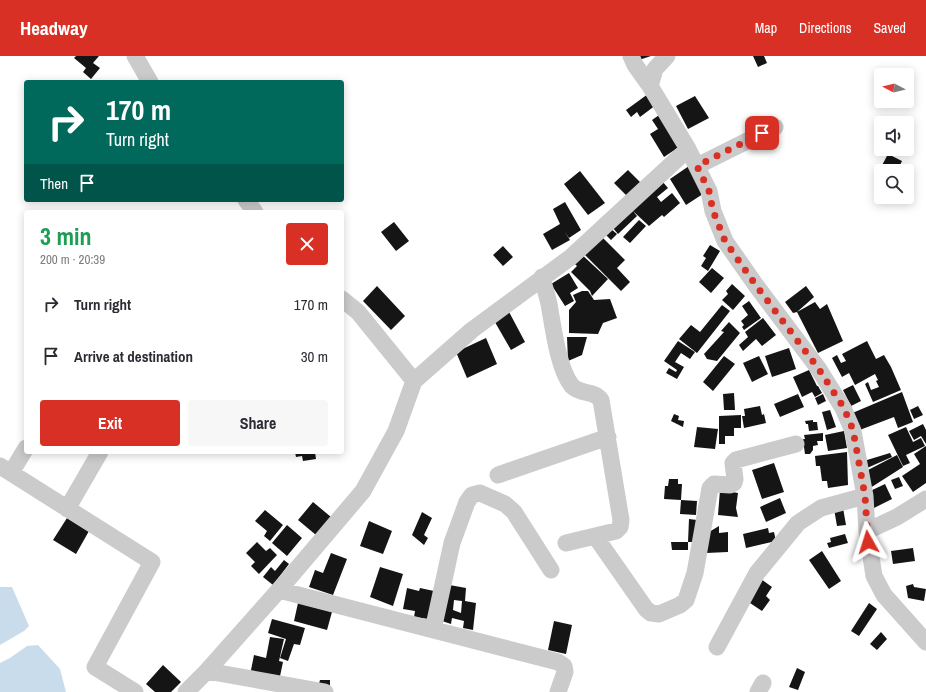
<!DOCTYPE html>
<meta charset="utf-8">
<style>
body{margin:0;font-family:"Archivo Narrow",sans-serif;background:#f7f7f7;color:#2b2b33;height:100vh;display:flex;flex-direction:column;font-size:15px;white-space:nowrap}
*{box-sizing:border-box;margin:0}
p{font-size:13px;color:#7c7c81}
.icon{flex:none;width:22px;height:22px;fill:none;stroke:currentColor;stroke-width:2;stroke-linecap:round;stroke-linejoin:round}
.map{position:relative;flex:1;overflow:hidden}
.details{position:absolute;left:24px;top:154px;width:320px;height:244px;display:flex;flex-direction:column;background:#fff;border-radius:4px;box-shadow:0 2px 10px #0003}
.details>*{flex:none}
.top-card{position:absolute;left:24px;top:24px;width:320px;height:122px;border-radius:4px;box-shadow:0 2px 10px #0003;background:#00695c;color:#fff;overflow:hidden}
.needle{width:26px;rotate:277deg}
.controls{position:absolute;left:874px;top:12px;display:grid;gap:8px}
.controls a{display:grid;place-items:center;width:40px;height:40px;border-radius:4px;background:#fff;box-shadow:0 2px 10px #0003;font-size:20px}
.pin{position:absolute;display:grid;place-items:center;width:34px;height:34px;color:#fff;margin:-17px;border-radius:8px;box-shadow:0 2px 6px #0006}
.me{position:absolute;width:44px;margin:-22px;rotate:354deg;stroke-linejoin:round;filter:drop-shadow(0 0 3px #0008)}
.turn{display:flex;align-items:center;gap:14px;height:84px;padding:0 16px;font-size:18px}
.turn .icon{width:52px;height:52px;stroke-width:2.5}
.turn b{display:block;font-size:28px;line-height:34px}
.then{display:flex;align-items:center;height:38px;padding:0 16px;background:#0003;gap:8px;font-size:15px}
.round{display:grid;place-items:center;flex:none;width:42px;height:42px;border-radius:4px;background:#f7f7f7}
.overview{display:flex;align-items:center;justify-content:space-between;height:68px;padding:0 16px}
h1{font-size:24px;font-weight:700;line-height:30px;color:#1e9e55}
.button{display:flex;gap:8px;margin-top:auto;padding:8px 16px}
.button a{flex:1;height:46px;border-radius:4px;background:#d93025;color:#fff;font-size:16px;font-weight:700;line-height:46px;text-align:center}
.button a+a{background:#f7f7f7;color:#2b2b33}
ul{padding:0;list-style:none}
li{display:flex;align-items:center;gap:12px;height:52px;padding:0 16px}
li div{flex:1}
li b{display:block;font-size:15px}
li em{font-style:normal}
header{display:flex;align-items:center;gap:24px;box-sizing:border-box;height:56px;padding:0 20px;background:#d93025;color:#fff}
header strong{font-size:19px}
nav{display:flex;gap:22px;margin-inline-start:auto;font-size:14px}
.map>svg:first-child{display:block}
.water{fill:#c9dceb}
.building{fill:#151515;fill-rule:evenodd}
.lines{fill:none;stroke-linecap:round;stroke-linejoin:round}
.minor{stroke:#cbcbcb;stroke-width:17}
.route{stroke:#d93025;stroke-width:7;stroke-dasharray:0 12.6}
</style>
<header>
<strong>Headway</strong>
<nav><a>Map</a><a>Directions</a><a>Saved</a></nav>
</header>
<div class="map">
<svg width="926" height="636" viewBox="0 0 926 636">
<rect width="100%" height="100%" fill="#fff"/>
<!-- water -->
<path class="water" d="M0 531H12L29 570 24 575 0 589Z
M38 589 60 613 66 636H0V607L10 602 27 590Z"/>
<!-- building -->
<path class="building" d="M76 0H99L93 7 100 12 91 23 83 16 86 12 74 2Z
M638 0H651L639 4Z
M753 0H764L767 7 758 11Z
M648 38 656 49 640 61 637 56 631 61 626 54Z
M695 40 709 62 688 73 676 50Z
M662 57 682 89 664 101 650 78 658 73 652 64Z
M888 98 902 105 897 115H881V116L879 115Z
M689 110 706 136 686 149 670 123Z
M628 114 641 127 627 140 614 127Z
M580 115 605 147 588 159 564 128Z
M662 125 668 132 657 141 661 146 672 137 680 147 664 161 662 159 649 170 633 155 637 160 618 178 612 171Z
M565 146 581 174 569 182 564 175 570 184 552 194 543 178 560 168 553 153Z
M639 164 646 170 630 187 623 181Z
M394 166 409 185 396 195 381 176Z
M611 173 617 178 611 184 605 178Z
M601 180 625 204 617 212 630 226 621 235 584 198Z
M710 189 720 195 708 215 701 210 706 202 703 200Z
M503 190 513 201 503 210 493 199Z
M579 196 608 223 592 240 590 235 571 216 577 210 571 204Z
M712 212 724 222 711 237 699 226Z
M569 217 578 232 570 237 574 245 565 250 551 228Z
M732 228 745 240 733 254 722 244 728 238 726 235Z
M377 230 405 260 391 274 363 245Z
M806 230 814 241 797 256 793 257 785 246Z
M582 235H588L594 244 610 243 617 262 603 267 598 278 569 277V254L576 246 573 239Z
M749 245 761 262 744 274 742 271 744 269 741 265 748 259 742 250Z
M815 246 820 253 827 248 843 285 818 297 797 256Z
M722 249 730 255 697 297 679 283 691 269 700 276Z
M507 252 525 286 511 294 492 261Z
M763 262 776 279 762 290 756 283 743 295 739 289 748 281 745 276Z
M729 266 740 277 717 305 707 303 704 298 724 276 721 275Z
M567 281H587L582 299 568 305Z
M486 282 497 308 467 322 456 296Z
M678 285 695 296 690 303 681 297 675 306 684 311 677 323 666 317 669 312 676 316 677 314 664 305Z
M867 285 876 303 884 299 891 311 901 334 873 346 865 328 868 326 871 334 879 331 876 325 878 324 875 318 855 329 849 317 842 321 832 302 837 299 841 307 846 305 842 298Z
M789 292 796 313 772 321 765 300Z
M724 300 735 308 713 335 703 326Z
M759 300 768 318 752 326 743 307Z
M809 314 817 330H818L822 337 815 341 812 336 802 341 793 321Z
M853 329 861 345 851 350 843 334Z
M902 336 913 366 898 372 894 361 857 375 850 358Z
M734 337 735 354H724L723 338Z
M798 338 804 351 780 361 774 348Z
M823 338 826 345 818 349 815 342Z
M760 350 762 359 764 358 766 367 744 372 742 360H745L744 353Z
M918 350 923 359 914 363 910 354Z
M830 354 836 371 827 374 822 356Z
M674 358 679 360 678 364 684 365 683 371 671 365Z
M741 359V372H734V380H725V388H719V360Z
M813 364V366H817L818 374 809 375 808 368H806L805 365Z
M923 368 926 374V388L921 380 914 384 909 375Z
M697 371 718 373 715 393 694 391Z
M906 371 913 386 921 382 925 390 906 399 910 407 903 410 888 379Z
M844 375 847 392 828 395 825 379Z
M823 377V385H817L818 389 813 390V394L810 398H805L804 391H798V384L805 383 804 379Z
M926 390V427L913 436 902 420 920 408 914 398Z
M295 396H315L316 403 303 405 302 400 296 401Z
M847 396 848 429 828 432 827 425H822L820 410H816L815 400Z
M890 397 892 401 867 412V404Z
M897 399 903 411 867 434 868 414Z
M774 407 784 436 762 443 752 414Z
M899 421 903 430 895 433 891 424Z
M669 423H678V428H682L681 444 664 443 665 430H668Z
M885 428 892 443 866 456V437Z
M720 434 738 437 736 452 738 461 718 459Z
M780 442 786 457 766 466 760 451Z
M681 444 697 445 696 459 680 458Z
M313 446 331 461 316 479 298 464Z
M843 452 846 469 837 470 834 453Z
M265 454 283 469 270 485 264 480 267 475 255 465Z
M422 456 432 462 424 479 428 482 424 489 412 479Z
M67 462 89 475 76 498 53 484Z
M689 463 697 464 696 486H688Z
M369 465 392 475 383 498 360 490Z
M287 469 302 482 287 500 272 487Z
M719 470V477L728 476V496L706 497 709 476Z
M768 472 769 477 774 476 776 485 746 492 743 478Z
M845 478 848 487 829 492 827 487 831 486 830 482Z
M257 486 266 495 270 492 277 499 259 518 251 510 255 506 246 497Z
M671 486H688V494H672Z
M913 492 915 505 893 508 891 495Z
M822 495 841 525 829 533 809 504Z
M331 497 347 503 333 539 309 531 315 514 323 517Z
M284 504 289 508 273 529 263 521 271 511 275 515Z
M380 511 403 518 393 550 370 541Z
M761 523 772 531 766 540 770 544 762 555 747 545Z
M444 528 466 532 465 545 476 547 473 574 463 572 464 565 452 562 451 568 439 564ZM454 544 462 545 461 557 453 554Z
M913 528 914 531 926 533 924 545 908 542 906 530Z
M407 532 419 535 420 532 434 535 429 563 414 561 415 555 403 553Z
M298 547 332 556 327 574 294 565Z
M869 547 877 553 859 580 851 575Z
M272 563 305 572 300 589 294 588 288 605 280 602 286 583 268 577Z
M554 565 572 569 566 598 548 594Z
M881 576 887 583 877 594 870 588Z
M270 581 284 583 279 605 283 606 279 625 250 619 254 599 266 602Z
M163 609 181 626 171 636H155L146 628Z
M797 612 805 616 798 634 789 631Z
M320 624H330V632L318 631Z"/>
<g class="lines">
<!-- minor -->
<path class="minor" d="M135 0 150 26
M631 0 635 9 650 30
M667 0 655 13 650 30 688 93
M697 110 775 71
M246 144 255 156
M542 221C544 230 547 239 549 248 553 270 558 313 572 330 581 339 594 334 601 344L621 464 620 471 616 475 566 487
M342 243 358 256 414 325
M0 410 152 506 95 611 135 636
M11 417 26 392
M498 419 608 381
M67 453 100 396
M867 475 897 461 926 443
M595 480 646 553 651 557 659 558 680 549 686 544 695 517 710 432 714 428 730 429 734 427 735 423 733 407 736 404 796 388
M279 534 558 606 564 610 565 616 558 636
M433 574 452 487 467 446 472 439 480 437 505 448 514 456 551 514
M717 591 757 517 798 467 821 452 865 440
M207 615 325 636
M186 636 207 615 279 534 363 435 396 375 414 325 472 274 571 201 688 93 709 135 713 155 725 185 755 228 818 312 843 352 853 375 865 440 867 475 874 520 884 539 926 586
M758 636 763 627"/>
</g>
<g class="lines">
<!-- route -->
<path class="route" d="M762 77 697 110 709 135 713 155 725 185 755 228 818 312 844 352 853 374 865 440 868 486"/>
</g>
</svg>
<div class="controls">
<a><svg class="needle" viewBox="-14 -14 28 28"><path d="M0-13l5 13h-10z" fill="#e53935"/><path d="M0 13l5-13h-10z" fill="#7c7c81"/></svg></a>
<a><svg class="icon" aria-label="sound" viewBox="0 0 24 24"><path d="M4 9h4l5-4v14l-5-4H4zM17 9q2 3 0 6"/></svg></a>
<a><svg class="icon" aria-label="search" viewBox="0 0 24 24"><circle cx="10" cy="10" r="6"/><path d="M15 15l6 6"/></svg></a>
</div>
<div class="pin" style="left:762px;top:77px;background:#d93025"><svg class="icon" aria-label="arrive" viewBox="0 0 24 24"><path d="M6 21V4h12l-3 4 3 4H6"/></svg></div>
<svg class="me" style="left:868px;top:486px" viewBox="-20 -20 40 40"><path d="M0-17L14 15 0 8-14 15z" fill="#d93025" stroke="#fff" stroke-width="4"/></svg>
<div class="top-card">
<div class="turn"><svg class="icon" aria-label="right" viewBox="0 0 24 24"><path d="M7 20v-9h11M14 6l5 5-5 5"/></svg><div><b>170 m</b>Turn right</div></div>
<div class="then">Then<svg class="icon" aria-label="arrive" viewBox="0 0 24 24"><path d="M6 21V4h12l-3 4 3 4H6"/></svg></div>
</div>
<section class="details">
<div class="overview"><div><h1>3 min</h1><p>200 m · 20:39</p></div><a class="round" style="background:#d93025;color:#fff"><svg class="icon" aria-label="close" viewBox="0 0 24 24"><path d="M6 6l12 12M18 6L6 18"/></svg></a></div>
<ul>
<li><svg class="icon" aria-label="right" viewBox="0 0 24 24"><path d="M7 20v-9h11M14 6l5 5-5 5"/></svg><div><b>Turn right</b></div><em>170 m</em></li>
<li><svg class="icon" aria-label="arrive" viewBox="0 0 24 24"><path d="M6 21V4h12l-3 4 3 4H6"/></svg><div><b>Arrive at destination</b></div><em>30 m</em></li>
</ul>
<div class="button"><a>Exit</a><a>Share</a></div>
</section>
</div>
